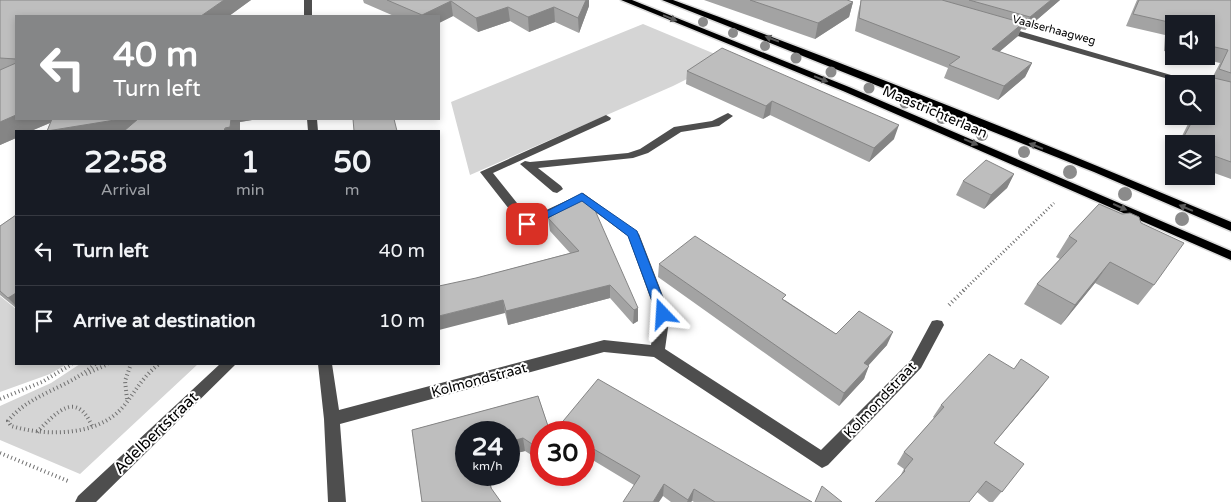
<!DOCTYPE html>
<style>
body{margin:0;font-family:"Varela Round",sans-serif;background:#20242c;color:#f1f3f6;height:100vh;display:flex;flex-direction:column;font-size:19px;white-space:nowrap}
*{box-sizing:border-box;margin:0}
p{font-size:16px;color:#9ea1a6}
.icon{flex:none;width:28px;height:28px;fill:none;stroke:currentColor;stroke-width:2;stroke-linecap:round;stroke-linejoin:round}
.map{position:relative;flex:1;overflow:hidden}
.side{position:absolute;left:15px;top:130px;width:425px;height:235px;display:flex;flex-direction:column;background:#171b24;border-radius:0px;box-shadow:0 2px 8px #0003}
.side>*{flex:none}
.hud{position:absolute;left:15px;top:15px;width:425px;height:105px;border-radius:0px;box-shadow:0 2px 8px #0003;background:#858687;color:#fff;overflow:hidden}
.tools{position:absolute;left:1165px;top:15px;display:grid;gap:10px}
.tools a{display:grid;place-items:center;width:50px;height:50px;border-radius:0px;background:#171b24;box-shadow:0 2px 8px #0003;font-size:25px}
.speed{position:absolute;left:455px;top:421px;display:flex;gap:10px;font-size:25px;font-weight:700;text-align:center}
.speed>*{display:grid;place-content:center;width:65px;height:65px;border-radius:50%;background:#171b24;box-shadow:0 2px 8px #0003;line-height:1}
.speed small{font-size:12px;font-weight:400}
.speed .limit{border:8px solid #d22;background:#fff;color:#111}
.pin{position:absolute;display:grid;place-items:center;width:42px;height:42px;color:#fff;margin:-21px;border-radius:10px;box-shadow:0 2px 8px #0006}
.me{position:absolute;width:55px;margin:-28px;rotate:340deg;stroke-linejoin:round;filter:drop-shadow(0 0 4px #0008)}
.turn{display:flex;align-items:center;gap:18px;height:105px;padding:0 15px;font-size:22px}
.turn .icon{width:65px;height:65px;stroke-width:2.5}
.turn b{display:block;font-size:35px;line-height:42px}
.eta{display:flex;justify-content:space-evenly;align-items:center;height:85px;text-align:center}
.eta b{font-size:30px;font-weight:800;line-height:35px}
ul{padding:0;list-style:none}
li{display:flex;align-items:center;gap:15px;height:70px;padding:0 15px;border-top:1px solid #363941}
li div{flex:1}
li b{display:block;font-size:19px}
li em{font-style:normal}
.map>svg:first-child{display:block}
.green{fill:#d5d5d5}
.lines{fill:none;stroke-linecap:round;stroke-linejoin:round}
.major-casing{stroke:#dbdbdb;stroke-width:3}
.path-far1{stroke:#707070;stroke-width:3;stroke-dasharray:1 2.5;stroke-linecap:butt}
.path{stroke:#707070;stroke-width:4;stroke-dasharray:1 3;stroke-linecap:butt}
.minor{fill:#4e4e4e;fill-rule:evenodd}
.major{fill:#000;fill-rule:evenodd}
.tree{fill:#8b8b8b}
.wall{fill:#a3a3a3}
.shaded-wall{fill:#858585}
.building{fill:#bebebe;stroke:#858585}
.oneway{fill:#595959}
.route{fill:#1a73e8;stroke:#114b97}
.labels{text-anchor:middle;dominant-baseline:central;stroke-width:4;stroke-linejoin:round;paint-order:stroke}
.far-street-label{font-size:11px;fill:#000;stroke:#fff}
.street-label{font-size:14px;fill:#000;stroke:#fff}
.near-street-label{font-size:16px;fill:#000;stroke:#fff}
</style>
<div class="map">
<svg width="1231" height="502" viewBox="0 0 1231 502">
<rect width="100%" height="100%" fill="#fff"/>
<!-- green -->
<path class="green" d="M643 24 727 59 673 86 470 175 451 102Z
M0 296 16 309V364H67L50 374 0 392Z
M80 364H198L80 474 0 440V406L51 383Z"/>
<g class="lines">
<defs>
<path id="major" d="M621 0H632L849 87 1231 251V260L843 91Z
M662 0H673C861 69 1047 144 1231 222V231L1094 172Z"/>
</defs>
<!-- major casing -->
<use href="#major" class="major-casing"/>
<!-- path-far1 -->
<path class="path-far1" d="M963 291 1054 203"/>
<!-- path -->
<path class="path" d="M949 305 964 290
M95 364C68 389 30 393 8 421L11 426C45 436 96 437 122 408 135 393 141 378 159 364
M86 374 108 364
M0 399 42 382 72 364
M127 399 125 381 131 364
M37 432C57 412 76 390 92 426
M0 453 68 481"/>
<!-- minor -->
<path class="minor" d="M304 0H312V16H304Z
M1000 27H1006L1202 84H1186L1000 31Z
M728 113 733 116 719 126 681 132 648 153 633 158 538 168 561 186 563 189 557 193 553 192 520 164 525 161 530 162 628 153 640 149 674 127 712 121Z
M606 115 611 118 610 120 493 173 529 218 583 193 639 234 670 314 665 349 821 450 911 360 932 321 937 320 942 321 944 325 921 368 828 465 822 468 654 357 604 352 340 424 346 502H328L324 419 318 364H332L339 410 604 340 651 345 656 314 628 236 582 202 531 227H523L480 172Z
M307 119H317L318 131H308Z
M220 364H236L96 502H75L78 496Z"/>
<!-- major -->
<use href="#major" class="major"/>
</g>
<!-- trees -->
<g class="tree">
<circle cx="703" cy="22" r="5"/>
<circle cx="733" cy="33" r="5"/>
<circle cx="765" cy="46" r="5"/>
<circle cx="796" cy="58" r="5.5"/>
<circle cx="831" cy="72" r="5.5"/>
<circle cx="869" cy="88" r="5.5"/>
<circle cx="905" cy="103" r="5.5"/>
<circle cx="942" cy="118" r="6"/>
<circle cx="982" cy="135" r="6"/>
<circle cx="1024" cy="152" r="6"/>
<circle cx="1070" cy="172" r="7"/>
<circle cx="1125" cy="194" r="7"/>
<circle cx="1182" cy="219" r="7"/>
</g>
<!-- wall -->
<path class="wall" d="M0 0H251L229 16H16V119H251L252 120 240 122V131H47L50 123 31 131H16V138L0 145Z
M363 0H589V6L579 33 555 22 529 32 510 21 478 32 453 16 439 23V16H394L364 3Z
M704 0H847L853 2 849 17 815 39Z
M861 0H1060L1025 30 1021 29 1018 36 999 52 1032 63 1025 77 998 100 944 78 948 68 855 31 858 13Z
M1137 0H1231V179L1206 170V144H1178L1192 116H1206V89L1211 82H1210L1220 63 1190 56H1206V24H1174V53L1164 51 1165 35 1126 26Z
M687 71 894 139 869 162 770 115 763 119 686 84Z
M1014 174 1007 188 984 209 956 195 963 181Z
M1099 204 1154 285 1138 305 1095 283 1061 325 1024 304 1037 284 1060 259 1056 257 1069 236Z
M16 215V308L0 295V226Z
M548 218 638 308V321L633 324 610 298 508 325 505 313 476 278 570 253 550 231Z
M659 264 785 300 836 334 887 345 868 365 864 379 839 406 658 277Z
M1039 390 994 443 1013 478 993 502H989L977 492 899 478 904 469 897 464 904 452 934 418 933 417 941 405Z
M538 396 550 432H541V461L525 451 509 455V432H466V475H489L492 490 501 502H422L412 430Z
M584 432 812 502H694L692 501 691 502H671L663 496 634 485 586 456Z
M563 475H572L569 479Z"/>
<!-- shaded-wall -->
<path class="shaded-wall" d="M224 0H251L229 16H201Z
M586 0H589V6L579 33 578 18Z
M1051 0H1060L1025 30 1030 17Z
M451 1 453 16 439 23V16H423L422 15Z
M853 2 849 17 815 39 818 23Z
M508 7 510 21 478 32 476 18Z
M554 7 555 22 529 32 528 17Z
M1023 23 1018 36 986 63 992 49Z
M1032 63 1025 77 998 100 1004 86Z
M772 101 770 115 763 119 766 106Z
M16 115V119H59L31 131H16V138L0 145V122Z
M121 119H144L151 131H47Z
M231 119H251L252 120 240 122V131H224Z
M899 125 894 139 869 162 874 148Z
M1014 174 1007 188 984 209 991 195Z
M1110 262 1095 283 1061 325 1075 305Z
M610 285V298L508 325 506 311Z
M16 293V306L8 298Z
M503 300 505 313 439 330V316Z
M638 308V321L633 324 634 310Z
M893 332 887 345 859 376 864 363Z
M869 366 864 379 839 406 844 393Z
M1049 377 1039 390 984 455Z
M523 438 525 451 509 455V442Z
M585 444 586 456 584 459V446Z
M664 484 663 496 659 502H653Z
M694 489 692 501 691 502H687L688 500Z"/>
<!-- building -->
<path class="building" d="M0 0H224L201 16H16V59L0 58Z
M387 0H586L578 18 554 7 528 17 508 7 476 18 451 1 422 15Z
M750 0H847L853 2 818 23Z
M861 0H942L1023 23 992 49 1032 63 1004 86 949 65 960 57 859 18Z
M969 0H1051L1030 17Z
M1139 0H1231V73L1219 69 1228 50 1206 45V24H1174V39L1172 38 1173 23 1133 14Z
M722 48 899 125 874 148 772 101 766 106 687 71Z
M16 63V115L0 122V70Z
M1214 78 1231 82V162L1206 153V144H1184L1186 141 1182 140 1195 116H1206V93Z
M52 119H121L47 131Z
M138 119H231L230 127 225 128 224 131H124Z
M353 119H394L397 131H354Z
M986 160 1014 174 991 195 963 181Z
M582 199 594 208 638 308 634 310 610 285 506 311 503 300 439 316V286L476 278 579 251 548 218Z
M1099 204 1122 214 1130 213 1139 217 1141 223 1184 243 1154 285 1110 262 1075 305 1037 284 1077 241 1069 236Z
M16 215V293L8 298 0 291V226Z
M695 236 786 295 782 299 836 334 859 311 893 332 864 363 869 366 844 393 659 264Z
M989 354 1014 369 1021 359 1049 377 994 443 1024 464 1002 492 986 481 969 502H875L905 471 904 470 913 459 904 452 944 407 941 405Z
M598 379 812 502H715L694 489 688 500 664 484 653 502H623L640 476 585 444 584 446V432H554Z
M538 396 550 432H541V450L523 438 509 442V432H466V475H488L491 488 501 502H422L412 430Z
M822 486 842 502H815Z"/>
<!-- one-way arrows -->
<defs><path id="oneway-solid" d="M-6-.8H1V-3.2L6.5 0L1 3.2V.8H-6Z" transform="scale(1.25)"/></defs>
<g class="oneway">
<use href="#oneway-solid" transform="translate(670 18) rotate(22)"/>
<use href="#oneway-solid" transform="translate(772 39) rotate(-159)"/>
<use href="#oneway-solid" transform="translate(821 79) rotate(22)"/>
<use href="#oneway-solid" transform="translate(971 142) rotate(23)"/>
<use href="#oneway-solid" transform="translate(1036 146) rotate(-158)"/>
<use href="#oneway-solid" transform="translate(1120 207) rotate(24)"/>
<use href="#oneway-solid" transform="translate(1186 208) rotate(-157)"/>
</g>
<!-- route -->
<path class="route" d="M582 193 637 231 669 314 667 317H658L657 314 628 236 582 201 531 226H523L522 224Z"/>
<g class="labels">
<!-- far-street labels -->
<g class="far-street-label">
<text transform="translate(1054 30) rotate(15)">Vaalserhaagweg</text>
</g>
<!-- street labels -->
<g class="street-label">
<text transform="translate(935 112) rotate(23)">Maastrichterlaan</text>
<text transform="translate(479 380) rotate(-15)">Kolmondstraat</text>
<text transform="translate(880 400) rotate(-47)">Kolmondstraat</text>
</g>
<!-- near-street labels -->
<g class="near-street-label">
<text transform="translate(156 433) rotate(-44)">Adelbertstraat</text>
</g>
</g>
</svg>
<div class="tools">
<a><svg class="icon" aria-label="sound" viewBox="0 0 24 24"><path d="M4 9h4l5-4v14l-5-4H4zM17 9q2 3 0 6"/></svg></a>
<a><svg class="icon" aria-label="search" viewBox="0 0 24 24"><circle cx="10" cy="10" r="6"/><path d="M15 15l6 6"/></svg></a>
<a><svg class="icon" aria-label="layers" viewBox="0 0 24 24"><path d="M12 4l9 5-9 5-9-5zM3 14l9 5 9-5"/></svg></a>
</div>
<div class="speed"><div>24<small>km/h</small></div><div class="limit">30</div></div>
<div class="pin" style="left:527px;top:224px;background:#d93025"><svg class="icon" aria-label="arrive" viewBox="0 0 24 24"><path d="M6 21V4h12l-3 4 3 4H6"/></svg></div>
<svg class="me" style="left:663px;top:314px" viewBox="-20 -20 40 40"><path d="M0-17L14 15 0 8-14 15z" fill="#1a73e8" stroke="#fff" stroke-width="4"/></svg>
<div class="hud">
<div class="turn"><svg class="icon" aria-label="left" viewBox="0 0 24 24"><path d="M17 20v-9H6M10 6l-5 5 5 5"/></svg><div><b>40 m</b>Turn left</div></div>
</div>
<section class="side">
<div class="eta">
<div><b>22:58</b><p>Arrival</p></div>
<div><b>1</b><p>min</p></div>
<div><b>50</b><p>m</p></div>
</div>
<ul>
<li><svg class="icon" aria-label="left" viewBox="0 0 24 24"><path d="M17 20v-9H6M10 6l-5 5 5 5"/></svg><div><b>Turn left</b></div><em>40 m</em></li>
<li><svg class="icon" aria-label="arrive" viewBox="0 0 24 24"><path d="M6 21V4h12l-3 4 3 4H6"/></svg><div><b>Arrive at destination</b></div><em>10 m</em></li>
</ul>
</section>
</div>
